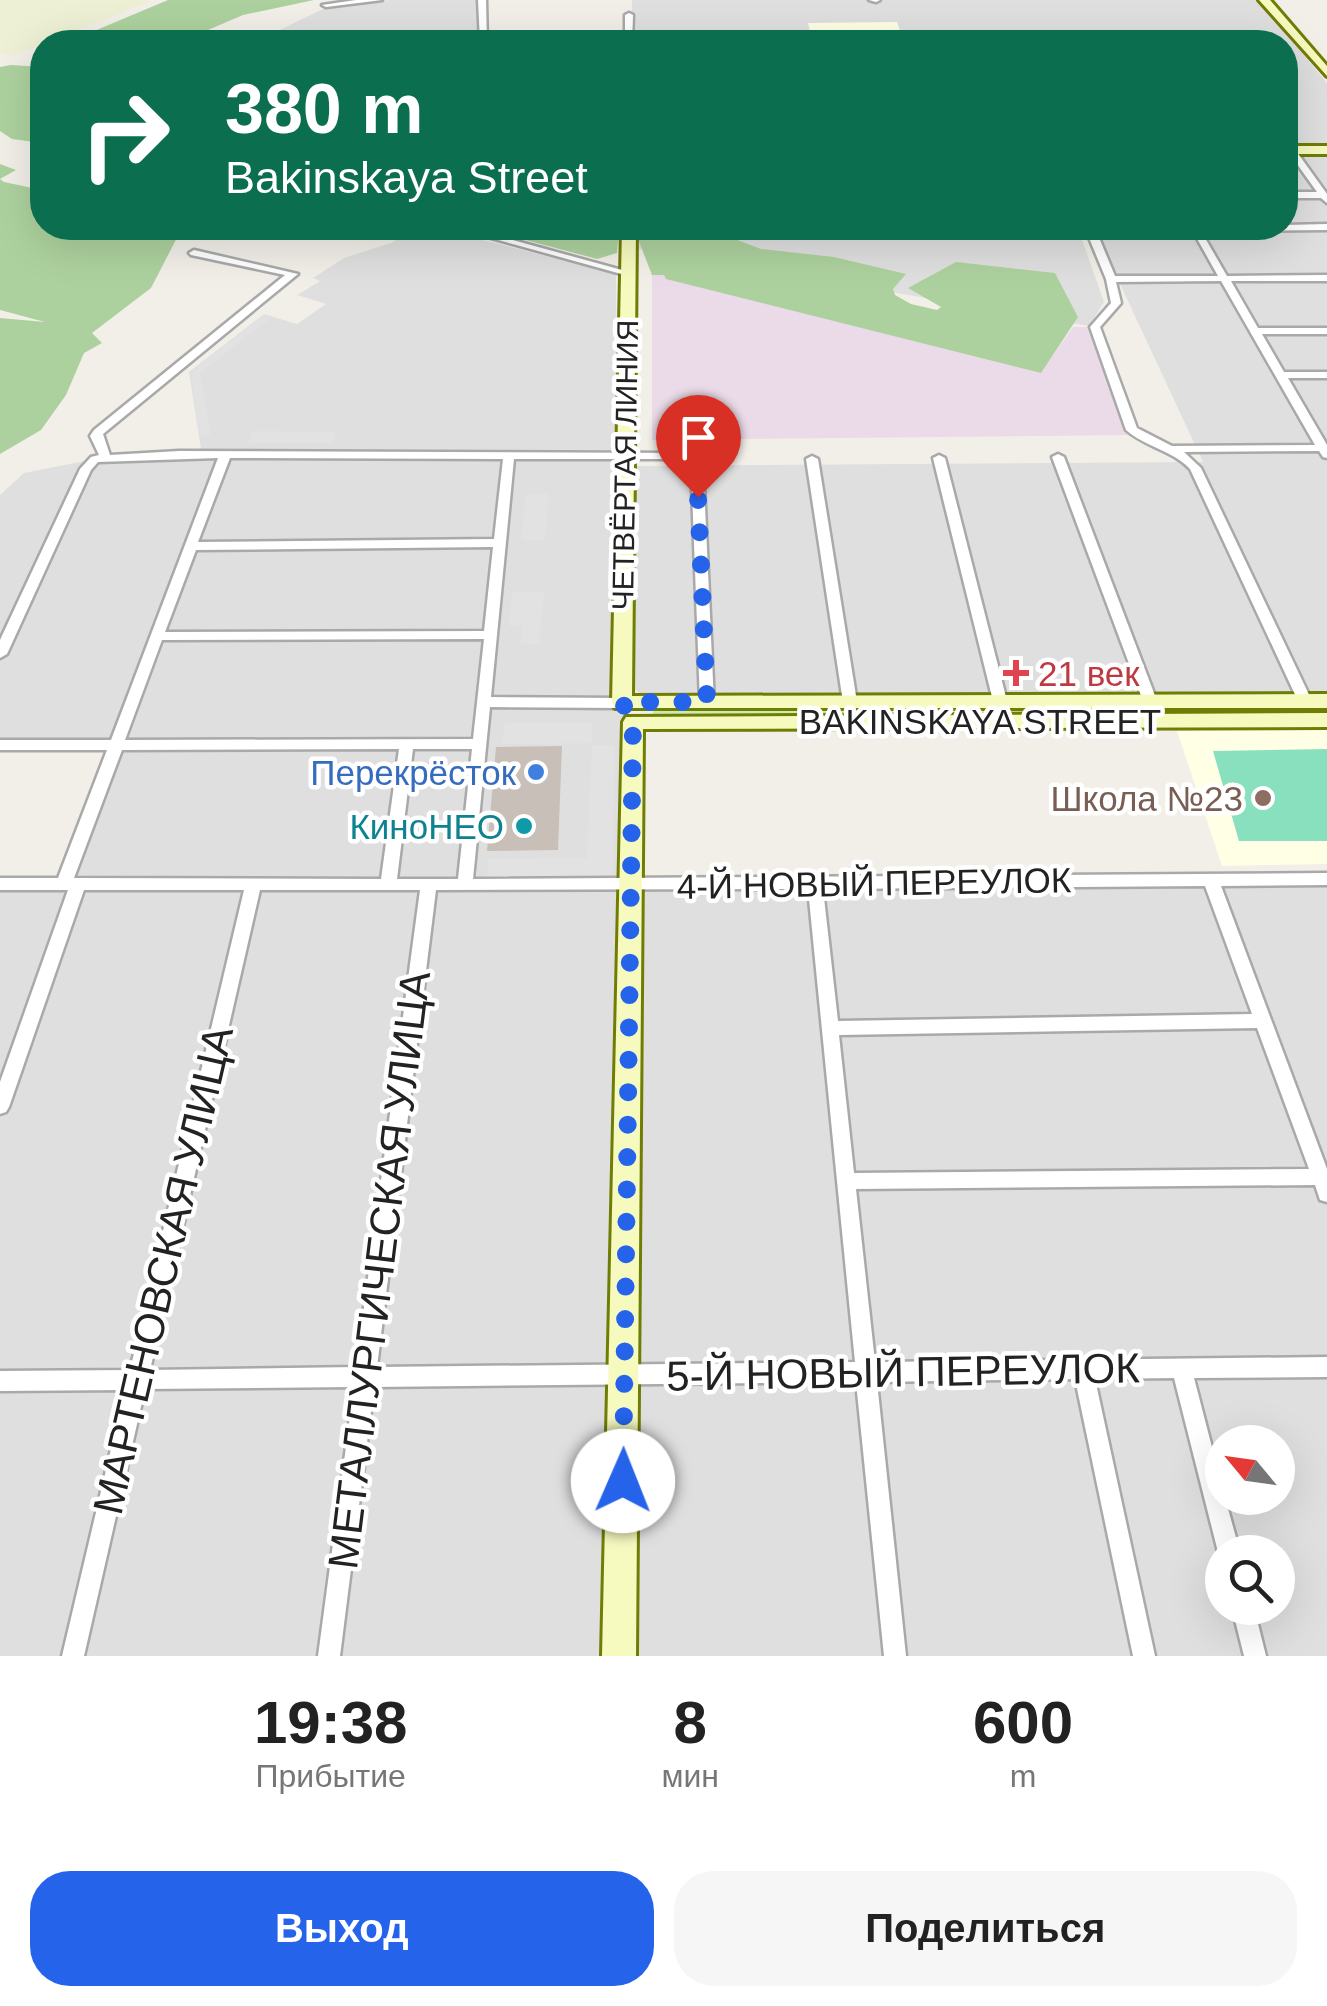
<!DOCTYPE html>
<html lang="ru">
<meta charset="utf-8">
<style>
body{margin:0;font-family:Arial,sans-serif;background:#f6f6f6;color:#222;height:100vh;display:flex;flex-direction:column;font-size:38px;white-space:nowrap}
*{box-sizing:border-box;margin:0}
p{font-size:32px;color:#767676}
.icon{flex:none;width:55px;height:55px;fill:none;stroke:currentColor;stroke-width:2;stroke-linecap:round;stroke-linejoin:round}
.map{position:relative;height:1656px;overflow:hidden}
.panel{display:flex;flex-direction:column;background:#fff;flex:1}
.panel>*{flex:none}
.guide{position:absolute;left:30px;top:30px;width:1268px;height:210px;border-radius:40px;box-shadow:0 10px 40px #0002;background:#0b6e4f;color:#fff;overflow:hidden}
.needle{width:65px;rotate:299deg}
.controls{position:absolute;left:1205px;top:1425px;display:grid;gap:20px}
.controls a{display:grid;place-items:center;width:90px;height:90px;border-radius:50%;background:#fff;box-shadow:0 10px 40px #0002;font-size:50px}
.pin{position:absolute;display:grid;place-items:center;width:85px;height:85px;color:#fff;margin:-102px -42px;border-radius:50% 50% 50% 0;rotate:-45deg;box-shadow:0 0 10px #0007}
.pin .icon{rotate:45deg}
.me{position:absolute;width:110px;margin:-55px;rotate:1deg;stroke-linejoin:round;filter:drop-shadow(0 0 8px #0008)}
.turn{display:flex;align-items:center;gap:35px;height:210px;padding:0 30px;font-size:45px}
.turn .icon{width:130px;height:130px;stroke-width:2.5}
.turn b{display:block;font-size:70px;line-height:85px}
.eta{display:flex;justify-content:space-evenly;align-items:center;height:170px;text-align:center}
.eta b{font-size:60px;font-weight:800;line-height:70px}
.action{display:flex;gap:20px;margin-top:auto;padding:20px 30px}
.action a{flex:1;height:115px;border-radius:40px;background:#2563eb;color:#fff;font-size:40px;font-weight:800;line-height:115px;text-align:center}
.action a+a{background:#f6f6f6;color:#222}
.map>svg:first-child{display:block}
.residential{fill:#e0dfdf;fill-rule:evenodd}
.industrial{fill:#ebdbe8}
.education{fill:#ffffe5}
.farmland{fill:#eef0d5}
.grass{fill:#cdebb0}
.forest{fill:#add19e}
.pitch{fill:#88e0be}
.parking{fill:#e2e2e2}
.building{fill:#c7bfb8}
.lines{fill:none;stroke-linecap:round;stroke-linejoin:round}
.street-casing{stroke:#a9a9a9;stroke-width:5}
.secondary-casing{stroke:#707d05;stroke-width:6}
.street{fill:#fff;fill-rule:evenodd}
.secondary{fill:#f7fabf;fill-rule:evenodd}
.route{stroke:#2563eb;stroke-width:18;stroke-dasharray:0 32.4}
.health-dot{fill:#e0444e;stroke:#fff;stroke-width:4}
.shop-dot{fill:#3f7fe0;stroke:#fff;stroke-width:4}
.education-dot{fill:#8d6e63;stroke:#fff;stroke-width:4}
.culture-dot{fill:#0f9aa8;stroke:#fff;stroke-width:4}
.labels{text-anchor:middle;dominant-baseline:central;stroke-width:9;stroke-linejoin:round;paint-order:stroke}
.far-street-label{font-size:30px;fill:#222;stroke:#fff}
.health-label{font-size:35px;fill:#be3a42;stroke:#fff;text-anchor:start}
.street-label{font-size:35px;fill:#222;stroke:#fff}
.shop-label{font-size:35px;fill:#366cbe;stroke:#fff;text-anchor:end}
.education-label{font-size:35px;fill:#785e54;stroke:#fff;text-anchor:end}
.culture-label{font-size:35px;fill:#0d838f;stroke:#fff;text-anchor:end}
.near-street-label{font-size:42px;fill:#222;stroke:#fff}
</style>
<div class="map">
<svg width="1327" height="1656" viewBox="0 0 1327 1656">
<rect width="100%" height="100%" fill="#f2efe9"/>
<!-- residential -->
<path class="residential" d="M390 0H478L480 42H255L327 7Z
M632 0H1258L1327 83V149H1285V42H632Z
M1327 155V692L644 697 632 687 635 466 1203 462 1094 228H1285V156Z
M416 228H436L616 274 617 450 201 449 189 372 264 314 297 324 326 304 297 295 320 281 313 278 344 258 391 243Z
M635 228H1078L1104 302 1089 326 634 248Z
M350 454 625 457 622 702 633 722 631 885 64 884 114 745H0V495L24 473 95 459Z
M1327 884V1656H0V888L603 890ZM1222 1442H1278V1498H1222ZM1222 1552H1278V1608H1222Z"/>
<!-- industrial -->
<path class="industrial" d="M652 275H664L1041 372 1073 327H1090L1130 435 652 440Z"/>
<!-- education -->
<path class="education" d="M897 22 904 42H791L789 36H811L808 23Z
M1327 730V864L1222 866 1177 731Z"/>
<!-- farmland -->
<path class="farmland" d="M0 0H154L14 56 0 53Z"/>
<!-- grass -->
<path class="grass" d="M1066 706 1069 714 653 717V709Z
M1084 707H1327V714H1086Z"/>
<!-- forest -->
<path class="forest" d="M168 0H314L243 15 194 36H159L146 42H68Z
M11 65 42 67V143L12 139 0 131V67Z
M0 164 16 170 0 179 4 182 42 190V228H182L151 288 92 333 102 343 84 353 66 395 41 430 0 454V318L45 322 0 310Z
M481 228H619L617 253 597 259Z
M708 229 761 249 834 257 906 274 893 289 895 295 911 304 937 310 941 307 908 288 956 262 1055 273 1078 317 1041 373 666 279 664 275H652L638 239 645 234Z"/>
<!-- pitch -->
<path class="pitch" d="M1327 749V841H1239L1213 751Z"/>
<!-- parking -->
<path class="parking" d="M264 315 271 318 200 373 211 434 199 436 191 372Z
M252 431 337 432 333 443H248Z
M526 494H549L545 540H521Z
M512 592H544L539 644H521L522 626H509Z
M505 723H593L592 745H615L613 881H487L488 859 587 858 592 743 502 744Z"/>
<!-- building -->
<path class="building" d="M562 746 558 850 487 851 496 747Z"/>
<g class="lines">
<defs>
<path id="street" d="M356 0H382L326 7 322 5Z
M478 0H486L487 42H480Z
M869 0H880L876 2Z
M629 13 633 15 632 42H625V15Z
M1288 148H1294L1327 194V203L1321 198H1285V192H1317L1287 150Z
M1327 224V230L1201 231 1227 276 1327 275V281H1231L1258 328H1327V334H1262L1284 372H1327V378H1288L1327 445V458L1323 457 1319 451 1184 452 1201 468 1312 701 1305 706 1298 701 1190 469C1172 450 1145 447 1126 430L1090 327 1111 303 1106 279 1085 228H1095L1115 276H1218L1191 228H1285V225ZM1221 281 1315 445 1172 446 1137 428 1100 327 1121 303 1116 282Z
M455 228H469L633 273 625 275Z
M194 250 298 274 103 434 110 455 179 451 682 453 703 462 714 703 707 708 700 703 691 464 680 459H514L491 697 622 698 629 703 622 708 490 707 473 879 1327 873V885L1221 886 1327 1169V1202L1320 1200 1315 1185 856 1189 875 1362 1327 1357V1377L1194 1378 1222 1486V1498H1225L1240 1552H1222V1560L1218 1552 1174 1378 1095 1379 1155 1656H1133L1075 1379 877 1382 906 1656H884L856 1382 374 1387 340 1656H318L354 1387 145 1389 84 1656H62L125 1390 0 1391V1371L130 1370 244 890H84L9 1107 6 1112 0 1114V1082L68 890H0V878H58L107 750H0V740H111L218 458 98 462 91 470 7 654 0 658V640L80 469 91 457 99 455 90 436 94 430 285 275 191 255 189 253ZM230 458 503 459 494 539 198 542ZM493 547 484 631 165 632 196 550ZM484 639 473 739 125 740 162 640ZM399 749 381 879 74 878 122 750ZM413 749H472L458 879H397ZM1205 886 1252 1014 838 1021 823 889ZM808 889 855 1362 377 1367 436 890ZM260 890H420L356 1367 150 1370ZM1257 1028 1309 1169 854 1173 839 1035Z
M1058 454 1064 457 1157 701 1155 704H1145L1143 701 1052 457Z
M939 455 945 458 1007 701 1000 706 993 701 933 458Z
M812 456 818 459 857 702 850 707 843 702 806 459Z
M1232 1608H1254L1266 1656H1244Z"/>
<path id="secondary" d="M1259 0H1270L1327 66V76Z
M1285 146H1327V154H1285Z
M622 228H636L632 696 1327 694V708H615L612 703Z
M1327 713V727L643 729 636 1656H602L623 722 626 717Z"/>
</defs>
<!-- street casing -->
<use href="#street" class="street-casing"/>
<!-- secondary casing -->
<use href="#secondary" class="secondary-casing"/>
<!-- street -->
<use href="#street" class="street"/>
<!-- secondary -->
<use href="#secondary" class="secondary"/>
</g>
<g class="lines">
<!-- route -->
<path class="route" d="M623 1481 633 722 622 702H707L698 497"/>
</g>
<!-- markers -->
<path class="health-dot" d="M1011 658h10v10h10v10h-10v10h-10v-10h-10v-10h10z"/>
<circle class="shop-dot" cx="536" cy="772" r="10"/>
<circle class="education-dot" cx="1263" cy="798" r="10"/>
<circle class="culture-dot" cx="524" cy="826" r="10"/>
<g class="labels">
<!-- far-street labels -->
<g class="far-street-label">
<text transform="translate(625 465) rotate(-89)">ЧЕТВЁРТАЯ ЛИНИЯ</text>
</g>
<!-- health labels -->
<g class="health-label">
<text x="1038" y="673">21 век</text>
</g>
<!-- street labels -->
<g class="street-label">
<text x="980" y="721">BAKINSKAYA STREET</text>
<text transform="translate(874 883) rotate(-1)">4-Й НОВЫЙ ПЕРЕУЛОК</text>
</g>
<!-- shop labels -->
<g class="shop-label">
<text x="516" y="772">Перекрёсток</text>
</g>
<!-- education labels -->
<g class="education-label">
<text x="1243" y="798">Школа №23</text>
</g>
<!-- culture labels -->
<g class="culture-label">
<text x="504" y="826">КиноНЕО</text>
</g>
<!-- near-street labels -->
<g class="near-street-label">
<text transform="translate(163 1270) rotate(-77)">МАРТЕНОВСКАЯ УЛИЦА</text>
<text transform="translate(379 1270) rotate(-83)">МЕТАЛЛУРГИЧЕСКАЯ УЛИЦА</text>
<text transform="translate(903 1372) rotate(-1)">5-Й НОВЫЙ ПЕРЕУЛОК</text>
</g>
</g>
</svg>
<div class="controls">
<a><svg class="needle" viewBox="-14 -14 28 28"><path d="M0-13l5 13h-10z" fill="#e53935"/><path d="M0 13l5-13h-10z" fill="#767676"/></svg></a>
<a><svg class="icon" aria-label="search" viewBox="0 0 24 24"><circle cx="10" cy="10" r="6"/><path d="M15 15l6 6"/></svg></a>
</div>
<div class="pin" style="left:698px;top:497px;background:#d93025"><svg class="icon" aria-label="arrive" viewBox="0 0 24 24"><path d="M6 21V4h12l-3 4 3 4H6"/></svg></div>
<svg class="me" style="left:623px;top:1481px" viewBox="-20 -20 40 40"><circle r="19" fill="#fff"/><path d="M0-13L10 11 0 6-10 11z" fill="#2563eb"/></svg>
<div class="guide">
<div class="turn"><svg class="icon" aria-label="right" viewBox="0 0 24 24"><path d="M7 20v-9h11M14 6l5 5-5 5"/></svg><div><b>380 m</b>Bakinskaya Street</div></div>
</div>
</div>
<section class="panel">
<div class="eta">
<div><b>19:38</b><p>Прибытие</p></div>
<div><b>8</b><p>мин</p></div>
<div><b>600</b><p>m</p></div>
</div>
<div class="action"><a>Выход</a><a>Поделиться</a></div>
</section>
